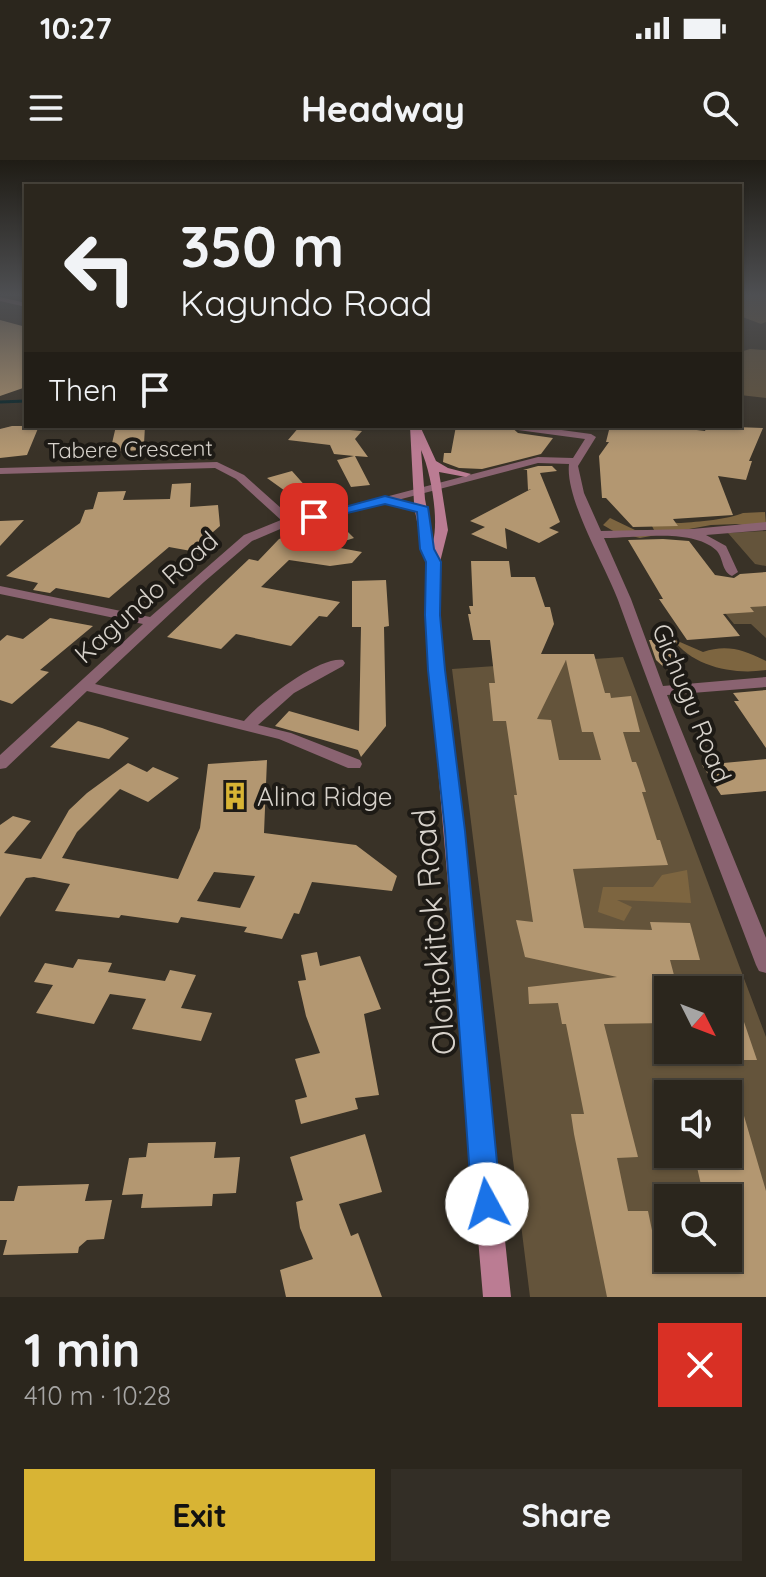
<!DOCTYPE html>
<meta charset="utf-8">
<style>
body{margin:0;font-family:Quicksand,sans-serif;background:#332e26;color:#f1f3f6;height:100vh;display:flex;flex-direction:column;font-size:30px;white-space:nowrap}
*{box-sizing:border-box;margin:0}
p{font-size:26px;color:#a6a5a4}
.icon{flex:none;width:44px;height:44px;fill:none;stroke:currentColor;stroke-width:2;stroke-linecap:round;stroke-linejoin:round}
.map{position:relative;height:1137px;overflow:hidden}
.sheet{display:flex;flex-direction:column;background:#2b261d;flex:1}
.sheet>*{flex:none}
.banner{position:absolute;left:24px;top:24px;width:718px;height:244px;border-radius:0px;box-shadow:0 2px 6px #0004,0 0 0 2px #47433b;background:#2b261d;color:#f1f3f6;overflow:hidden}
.needle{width:52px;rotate:132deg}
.buttons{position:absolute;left:654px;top:816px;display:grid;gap:16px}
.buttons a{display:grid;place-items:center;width:88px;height:88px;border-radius:0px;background:#2b261d;box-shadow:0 2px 6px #0004,0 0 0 2px #47433b;font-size:40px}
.pin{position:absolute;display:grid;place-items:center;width:68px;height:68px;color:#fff;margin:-34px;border-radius:16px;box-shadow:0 4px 12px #0006}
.me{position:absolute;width:88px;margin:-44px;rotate:354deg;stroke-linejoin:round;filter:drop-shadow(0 0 6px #0008)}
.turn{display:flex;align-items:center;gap:28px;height:168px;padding:0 24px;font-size:36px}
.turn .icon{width:104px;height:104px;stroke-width:2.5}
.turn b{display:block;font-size:56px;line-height:68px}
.then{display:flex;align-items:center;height:76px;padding:0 24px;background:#0003;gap:16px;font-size:30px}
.round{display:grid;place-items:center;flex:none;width:84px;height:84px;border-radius:0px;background:#332e26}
.head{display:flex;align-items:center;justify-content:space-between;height:136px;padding:0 24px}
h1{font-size:48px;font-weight:700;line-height:60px}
.button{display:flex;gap:16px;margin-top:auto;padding:16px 24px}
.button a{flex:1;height:92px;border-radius:0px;background:#d8b434;color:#111;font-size:32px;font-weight:700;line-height:92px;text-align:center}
.button a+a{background:#332e26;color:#f1f3f6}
.status{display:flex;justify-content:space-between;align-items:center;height:56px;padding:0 40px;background:#2b261d;direction:ltr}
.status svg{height:22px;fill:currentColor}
header{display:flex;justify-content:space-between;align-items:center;height:104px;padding:0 24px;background:#2b261d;font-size:36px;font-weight:700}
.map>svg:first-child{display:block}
.green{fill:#64543b;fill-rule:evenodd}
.forest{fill:#7d6540}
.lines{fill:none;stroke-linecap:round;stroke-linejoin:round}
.stream{stroke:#032327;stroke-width:3}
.building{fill:#b39771;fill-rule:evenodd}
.street{fill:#8a6371;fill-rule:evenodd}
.secondary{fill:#bb7c93;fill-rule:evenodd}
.route{fill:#1a73e8;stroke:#114b97;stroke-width:2}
.labels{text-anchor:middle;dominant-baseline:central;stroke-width:8;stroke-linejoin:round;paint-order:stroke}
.far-street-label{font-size:22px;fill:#d6d1ca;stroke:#1d1a15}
.street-label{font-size:26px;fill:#d6d1ca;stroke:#1d1a15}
.poi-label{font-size:26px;fill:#d6d1ca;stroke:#1d1a15;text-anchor:start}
.near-street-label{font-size:32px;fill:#d6d1ca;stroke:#1d1a15}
</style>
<div class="status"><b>10:27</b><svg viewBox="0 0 49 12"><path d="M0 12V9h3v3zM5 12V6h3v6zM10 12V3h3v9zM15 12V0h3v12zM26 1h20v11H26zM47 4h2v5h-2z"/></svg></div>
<header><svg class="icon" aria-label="menu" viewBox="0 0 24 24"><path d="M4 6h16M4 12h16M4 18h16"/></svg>Headway<svg class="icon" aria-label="search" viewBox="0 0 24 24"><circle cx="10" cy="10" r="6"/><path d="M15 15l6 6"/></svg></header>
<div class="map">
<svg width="766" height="1137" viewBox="0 0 766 1137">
<rect width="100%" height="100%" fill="#393227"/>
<!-- green -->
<path class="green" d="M740 134H766V162L761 164 740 156Z
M750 189 766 190V238L740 235V192Z
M766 371V406L755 404 728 373Z
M766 434V478L751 464H734L713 438Z
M623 497 766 877V1137H530L452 509ZM668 830H728V890H668ZM668 934H728V994H668ZM668 1038H728V1098H668Z"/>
<!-- forest -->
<path class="forest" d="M743 353 765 352 766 364 760 368 737 364 711 365 640 378 615 372 603 365 610 358 635 370H654L650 362C661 358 669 364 681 363 697 362 730 359 743 353Z
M673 479 703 492C727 484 744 490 766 501V510C734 515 693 507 673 479Z
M687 710 691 743 617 740 632 747 624 761 598 752 603 727H653L662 715Z"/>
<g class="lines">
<!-- stream -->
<path class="stream" d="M0 242 26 241"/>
</g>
<!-- building -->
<path class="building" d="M0 160 26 167V227L0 236Z
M12 266H39L27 295 0 298V269Z
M116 266H145L144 284 140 285V290L110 292Z
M300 266 362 271 355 279 368 297 355 296 370 325 351 327 337 300 354 296 334 294 330 285 288 280Z
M456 266H510L518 273 553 278 541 294 482 309 459 308 443 302 444 293H451Z
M610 266H663L705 271 707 266 763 268 749 301H752L746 320 718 316 733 355 673 359 678 366 633 367 606 338H602L599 296 609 282H606Z
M538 306H552L557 311 540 313 560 362 549 368 559 372 539 383 505 368 507 389 471 374 485 367 470 361 531 329 528 330 527 310H523Z
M292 311 316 338 299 341 267 318Z
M191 323 190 347 218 345 220 366 191 391 169 387 109 438 56 428 50 433 33 430 38 423 6 416 80 363 85 350 93 349 98 332 126 331 123 340 170 339 172 324Z
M24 360 0 386V361Z
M319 366H342L354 378 329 386 362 392 352 403 330 406 289 400 261 427 340 442 327 457 319 456 291 486 236 474 221 489 167 477 249 399 258 401 279 379Z
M663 379 689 381 715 415 734 418 740 414 766 412V446L750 447 754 452 723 454 740 476 687 480 659 439H663L628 380Z
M471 401H509L511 417H535L545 447H550L554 464 541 494H594L605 533H610L611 538 631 536 640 572H623L632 602H636L639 610 646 632H642L657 680H660L668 705 573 709 584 768 652 770 650 762 690 763 700 800H670L678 830H668V863L604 864 638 997 617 998 628 1051H648L659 1104 721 1106 719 1098H728V1038H704L694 994H728V949H742L766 1031V1137H607L574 974 571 954H584L566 864H562L558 843 529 844 528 827 617 817 525 797 516 760 533 762 514 635H517L506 561H493L489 523H495L490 480H473L468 454H471L469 446H473ZM566 500 582 572H593L601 600H559L551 560 537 559Z
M386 420 389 466 384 467 386 566 361 597 358 590 275 566 289 551 359 571 361 467H352V421Z
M50 458 93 466 40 510 49 512 12 544 0 540V481L7 475 23 479Z
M649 480H669L683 508 668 511 656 500Z
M766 530V588L734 541H739L733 533Z
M78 561 102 568 129 578 109 599 50 587Z
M766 599V631L721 635 702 605Z
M267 600 264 673 356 685 397 716 392 731 312 722 299 754 294 753 282 779 244 772 247 767 181 757 178 763 121 755 119 758 55 751 70 724 34 717 26 718 0 757V665L13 656 31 661 4 693 41 699 69 650 87 633 128 603 147 612 153 607 179 618 148 642 120 629 77 672 62 698 178 719 200 668 208 604ZM214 712 255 716 240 748 197 741Z
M317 792 320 806 360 796 381 849 364 854 379 935 355 938 358 949 301 964 295 940 307 937 295 899 320 893 306 856 298 821 306 820 301 795Z
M78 799 112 803 108 812 165 821 170 810 196 815 181 848 212 853 201 881 132 869 146 839 110 834 94 864 36 853 53 825 34 822 45 803 73 808Z
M728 859H743L757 900H728Z
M365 974 382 1032 339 1044 351 1076 358 1073 382 1137H286L280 1110 313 1099 300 1068 296 1042 303 1040 290 997Z
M216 982 214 998 240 997 236 1033 213 1034 212 1046 141 1048 143 1034 122 1035 129 998 146 997 148 983Z
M89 1024 85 1041 112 1040 104 1079 87 1080 79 1087 78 1093 3 1095 7 1080H0V1041H14L18 1026Z"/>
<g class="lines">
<!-- street -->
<path class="street" d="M0 137 26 143V147L0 141Z
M532 266 591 274 596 277 578 306 584 333 601 371 692 369 766 362V370L706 375 726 386 738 412 732 416C721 411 724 398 716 390 692 368 635 378 604 378L631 439 663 526 766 517V527L667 535 766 778V813L759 811 756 805C710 683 662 562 618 440 605 405 565 339 569 304L538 303 371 347 292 364 252 381 204 422 95 524 244 561C260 542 319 496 343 500L345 503 343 506 294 533 258 565 291 573 360 600 362 604 360 608H348L279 579 87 531 6 608 0 609V595L143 464 0 434V426L150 457 244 375 281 360 236 319 215 308 0 314V308L217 302 244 315 291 357 370 341 538 297 573 298 585 279 518 270 513 267Z"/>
<!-- secondary -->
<path class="secondary" d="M410 266H420L436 301 448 308 471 314 466 317 439 312 448 370 440 402 439 455 511 1137H483L425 455 428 402 420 377 415 351 379 340 385 337 414 343ZM421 290C431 312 439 359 433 382L425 339Z"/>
</g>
<!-- sky -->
<linearGradient id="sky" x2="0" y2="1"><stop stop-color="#1f1c15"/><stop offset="0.46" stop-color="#4e4f52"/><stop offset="1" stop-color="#4e4f52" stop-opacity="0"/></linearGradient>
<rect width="766" height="293" fill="url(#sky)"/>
<!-- route -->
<path class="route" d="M385 336 428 347 434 389 441 402 440 455 445 510 465 671 501 1044 497 1054 487 1058 476 1054 472 1044 445 671 428 510 425 455 426 402 420 389 417 352 385 344 314 361 308 357Z"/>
<!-- icons -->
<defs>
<symbol id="building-bare" viewBox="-9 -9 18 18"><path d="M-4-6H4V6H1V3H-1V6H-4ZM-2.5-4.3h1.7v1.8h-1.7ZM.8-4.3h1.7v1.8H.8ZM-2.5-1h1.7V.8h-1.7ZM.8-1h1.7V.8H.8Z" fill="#d8b434" stroke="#1d1a15" stroke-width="2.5" paint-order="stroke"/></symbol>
</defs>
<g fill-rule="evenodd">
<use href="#building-bare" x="215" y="616" width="40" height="40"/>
</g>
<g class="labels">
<!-- far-street labels -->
<g class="far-street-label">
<text transform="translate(130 289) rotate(-1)">Tabere Crescent</text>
</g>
<!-- street labels -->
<g class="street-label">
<text transform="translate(146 437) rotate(-42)">Kagundo Road</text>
<text transform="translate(692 543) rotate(68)">Gichugu Road</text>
</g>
<!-- poi labels -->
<g class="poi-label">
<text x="257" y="636">Alina Ridge</text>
</g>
<!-- near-street labels -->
<g class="near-street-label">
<text transform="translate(433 772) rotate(-95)">Oloitokitok Road</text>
</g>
</g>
</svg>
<div class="buttons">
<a><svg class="needle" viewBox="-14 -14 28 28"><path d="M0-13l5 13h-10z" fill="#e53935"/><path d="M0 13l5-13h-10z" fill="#a6a5a4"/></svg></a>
<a><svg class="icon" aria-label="sound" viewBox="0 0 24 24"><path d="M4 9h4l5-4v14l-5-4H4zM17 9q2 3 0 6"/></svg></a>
<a><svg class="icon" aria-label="search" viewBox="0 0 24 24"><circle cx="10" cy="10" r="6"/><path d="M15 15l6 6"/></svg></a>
</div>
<div class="pin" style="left:314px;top:357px;background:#d93025"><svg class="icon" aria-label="arrive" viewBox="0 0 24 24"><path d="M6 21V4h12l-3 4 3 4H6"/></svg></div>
<svg class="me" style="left:487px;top:1044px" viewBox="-20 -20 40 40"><circle r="19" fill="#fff"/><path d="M0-13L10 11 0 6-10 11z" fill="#1a73e8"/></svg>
<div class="banner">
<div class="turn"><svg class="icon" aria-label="left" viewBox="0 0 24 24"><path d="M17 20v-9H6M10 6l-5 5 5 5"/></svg><div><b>350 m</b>Kagundo Road</div></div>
<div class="then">Then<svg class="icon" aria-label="arrive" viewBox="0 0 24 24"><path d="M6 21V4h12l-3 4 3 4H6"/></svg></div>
</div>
</div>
<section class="sheet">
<div class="head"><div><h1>1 min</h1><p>410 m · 10:28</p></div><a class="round" style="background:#d93025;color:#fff"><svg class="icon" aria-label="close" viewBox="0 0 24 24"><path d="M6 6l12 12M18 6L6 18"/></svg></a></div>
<div class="button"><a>Exit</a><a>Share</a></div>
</section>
